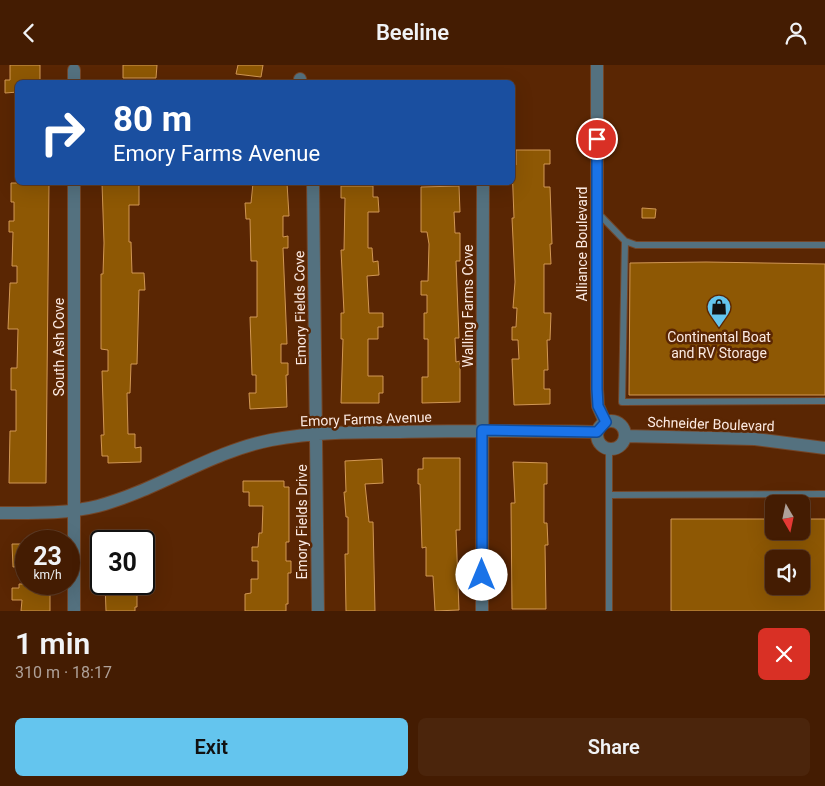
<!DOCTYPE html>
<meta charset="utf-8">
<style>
body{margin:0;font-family:Roboto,sans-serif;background:#4b250c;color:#f1f3f6;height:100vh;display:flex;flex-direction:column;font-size:19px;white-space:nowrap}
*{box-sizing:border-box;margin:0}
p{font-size:16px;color:#afa199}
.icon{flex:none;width:28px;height:28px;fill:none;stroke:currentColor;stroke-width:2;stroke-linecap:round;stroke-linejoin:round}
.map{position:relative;height:546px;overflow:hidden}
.drawer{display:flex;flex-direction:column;background:#441c02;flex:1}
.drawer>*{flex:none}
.guide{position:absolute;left:15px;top:15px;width:500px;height:105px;border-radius:8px;box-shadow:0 5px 20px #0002,0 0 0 1px #5c3a24;background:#1a4fa0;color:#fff;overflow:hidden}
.needle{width:32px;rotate:171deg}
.fabs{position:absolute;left:765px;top:430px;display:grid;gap:10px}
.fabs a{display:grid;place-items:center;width:45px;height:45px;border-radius:8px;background:#441c02;box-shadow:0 5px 20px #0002,0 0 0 1px #5c3a24;font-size:25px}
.speed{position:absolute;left:15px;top:465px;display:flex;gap:10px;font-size:25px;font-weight:700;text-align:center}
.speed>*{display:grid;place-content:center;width:65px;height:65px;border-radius:50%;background:#441c02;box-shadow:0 5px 20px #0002,0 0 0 1px #5c3a24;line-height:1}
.speed small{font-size:12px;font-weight:400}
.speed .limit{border:2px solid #111;border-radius:8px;background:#fff;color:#111}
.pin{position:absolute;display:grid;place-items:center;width:42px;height:42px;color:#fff;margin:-21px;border:2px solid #fff;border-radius:50%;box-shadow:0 1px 5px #0007}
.me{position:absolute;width:55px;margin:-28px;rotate:0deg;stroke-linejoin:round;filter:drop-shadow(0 0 4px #0008)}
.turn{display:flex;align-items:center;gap:18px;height:105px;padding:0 15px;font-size:22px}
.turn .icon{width:65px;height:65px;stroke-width:2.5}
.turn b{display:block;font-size:35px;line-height:42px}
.round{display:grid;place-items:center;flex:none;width:52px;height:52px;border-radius:8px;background:#4b250c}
.summary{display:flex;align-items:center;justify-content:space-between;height:85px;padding:0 15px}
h1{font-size:30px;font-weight:600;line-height:38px}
.action{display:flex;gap:10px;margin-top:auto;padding:10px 15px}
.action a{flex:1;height:58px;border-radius:8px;background:#64c5ee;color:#111;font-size:20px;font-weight:600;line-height:58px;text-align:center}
.action a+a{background:#4b250c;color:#f1f3f6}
header{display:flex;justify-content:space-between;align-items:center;height:65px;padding:0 15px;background:#441c02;font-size:22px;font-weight:600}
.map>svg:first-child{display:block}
.building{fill:#8e5804;stroke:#d19754;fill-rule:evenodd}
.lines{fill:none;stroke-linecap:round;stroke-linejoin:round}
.lane-casing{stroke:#744527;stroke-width:8}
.street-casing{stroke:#744527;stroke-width:14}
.lane{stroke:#54717f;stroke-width:6}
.street{stroke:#54717f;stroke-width:12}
.route-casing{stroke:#114b97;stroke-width:12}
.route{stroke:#1a73e8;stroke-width:9}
.labels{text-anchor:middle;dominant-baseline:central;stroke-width:5;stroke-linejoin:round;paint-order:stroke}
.street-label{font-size:14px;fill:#fceae2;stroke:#5a2603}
.poi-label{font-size:14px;fill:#fceae2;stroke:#5a2603}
</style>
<header><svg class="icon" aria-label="back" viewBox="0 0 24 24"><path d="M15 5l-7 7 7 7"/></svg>Beeline<svg class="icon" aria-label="person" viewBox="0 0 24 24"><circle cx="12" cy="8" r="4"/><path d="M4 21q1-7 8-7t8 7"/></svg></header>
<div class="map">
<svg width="825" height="546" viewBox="0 0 825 546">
<rect width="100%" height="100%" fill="#5a2603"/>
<!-- building -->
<path class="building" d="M10 0H40V18H18V27L5 28V15H10Z
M123 0H157L156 13H123Z
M238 0H263L261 12 236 9Z
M516 85H550V99H544V122H550L552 179H550L551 199H544V248H551L550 275H547L548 305H544V324H550V339L514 340 512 294H519L518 275H512V262H516L517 243H513L515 217 512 153H514L512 100H516Z
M11 118H49L46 418H9L10 366H16V325H11V303H17L18 264H8L10 218H17V201H12L13 167H9V156H14V137H11Z
M102 118H139V140H129V177H131L132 208H144L145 225H139L137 299H131L130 328H127L128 369H135V383L141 382V397L108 398V391H102L101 370H104L102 306H108V285L101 284V209H103L104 178Z
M253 118H287L289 151H283V172L288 171V183H283L287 279H281V298H288V310H286L287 342 250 344 249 328H256V310H252L250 252H257V196H251L250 154H246L245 138H251Z
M341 121H373V132H378L379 147H368V183H372L373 197 378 196 379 210 367 211 369 248H383V262H378V274H368V311H383V328H379V338H341L343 274H341V248H344L341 185H344L345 133H341Z
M459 121 460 147H454L455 168H460V196H456L459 273H455L456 297 460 296V337L422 338V312H428V274H424V248H427V230H421V216H428L429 179 427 167H421V122Z
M642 143 656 144 655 153H642Z
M706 197 825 199V330H629L630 198Z
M423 393H460V465H456L459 545 435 546 433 511H426V482L422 483 420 419H418V404H423Z
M382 394 383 418 365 419 369 457H373L375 546H346L345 489H348V452H346L344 427H346L345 396Z
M513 397 547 398V419H544V458H547L548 480H545L546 544H512L511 438H515Z
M243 416H284V422H289V477H286V496H291V508H288V539H286V546H245V529L251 528V514H258V496H252V482H258L259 468H262L263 441H249V427H243Z
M671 454H774V466H801V454H825V546H671ZM774 494H801V521H774Z
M143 465V476H107V466Z
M12 479H26V501L13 502Z
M19 519H50V546H21L22 535H12V523H19Z
M105 519H137V542H135V546H106Z"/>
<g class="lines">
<defs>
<path id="lane" d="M598 148 625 176 636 180H825
M625 176 622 337 825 336
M609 384V546
M609 430 825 429"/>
<path id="street" d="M597 0V324L598 341 605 357
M74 5V18
M300 14 301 18
M74 118V546
M313 118 318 546
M597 370a14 14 0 1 1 28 0a14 14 0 1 1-28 0Z
M625 371 755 374 825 383
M0 448C33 448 66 449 98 441 158 425 210 387 271 375 314 367 356 367 400 367 465 365 531 366 597 367
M482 546 483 118"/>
</defs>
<!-- lane casing -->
<use href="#lane" class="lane-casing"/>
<!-- street casing -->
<use href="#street" class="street-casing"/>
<!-- lane -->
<use href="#lane" class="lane"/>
<!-- street -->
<use href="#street" class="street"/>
</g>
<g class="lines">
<defs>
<path id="route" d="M482 510V365L597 367 606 357 598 341 597 324V74"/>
</defs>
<!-- route casing -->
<use href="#route" class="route-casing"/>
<!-- route -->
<use href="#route" class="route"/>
</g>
<!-- icons -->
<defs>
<symbol id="shop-pin" viewBox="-11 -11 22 30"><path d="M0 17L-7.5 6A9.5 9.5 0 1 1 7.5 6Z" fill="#64c5ee" stroke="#5a2603"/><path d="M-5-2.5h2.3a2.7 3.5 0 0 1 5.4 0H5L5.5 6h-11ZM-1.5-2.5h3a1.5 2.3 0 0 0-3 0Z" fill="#111"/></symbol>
</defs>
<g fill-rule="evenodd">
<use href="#shop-pin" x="705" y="228" width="28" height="38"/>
</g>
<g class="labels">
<!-- street labels -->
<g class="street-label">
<text transform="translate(582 179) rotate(-90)">Alliance Boulevard</text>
<text transform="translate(468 241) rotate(-90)">Walling Farms Cove</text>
<text transform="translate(300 243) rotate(-91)">Emory Fields Cove</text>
<text transform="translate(59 282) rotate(-90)">South Ash Cove</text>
<text transform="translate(366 354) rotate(-2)">Emory Farms Avenue</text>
<text transform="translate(711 359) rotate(2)">Schneider Boulevard</text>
<text transform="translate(302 457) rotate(-90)">Emory Fields Drive</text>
</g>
<!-- poi labels -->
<g class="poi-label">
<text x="719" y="272">Continental Boat<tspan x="719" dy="16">and RV Storage</tspan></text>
</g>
</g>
</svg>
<div class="fabs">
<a><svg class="needle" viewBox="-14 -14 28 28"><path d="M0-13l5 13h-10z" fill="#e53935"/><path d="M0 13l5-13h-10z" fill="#afa199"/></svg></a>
<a><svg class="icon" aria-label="sound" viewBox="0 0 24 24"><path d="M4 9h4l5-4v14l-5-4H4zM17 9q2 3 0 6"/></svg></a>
</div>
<div class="speed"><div>23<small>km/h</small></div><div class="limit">30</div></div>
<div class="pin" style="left:597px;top:74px;background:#d93025"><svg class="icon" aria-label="arrive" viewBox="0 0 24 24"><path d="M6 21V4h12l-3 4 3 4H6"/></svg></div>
<svg class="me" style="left:482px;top:510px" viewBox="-20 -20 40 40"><circle r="19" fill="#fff"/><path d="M0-13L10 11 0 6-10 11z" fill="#1a73e8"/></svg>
<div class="guide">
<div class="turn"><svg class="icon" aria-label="right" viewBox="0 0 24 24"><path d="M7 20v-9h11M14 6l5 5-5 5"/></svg><div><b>80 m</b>Emory Farms Avenue</div></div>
</div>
</div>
<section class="drawer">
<div class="summary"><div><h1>1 min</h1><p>310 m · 18:17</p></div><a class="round" style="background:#d93025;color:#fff"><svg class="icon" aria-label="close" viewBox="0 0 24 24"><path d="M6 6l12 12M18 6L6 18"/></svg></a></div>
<div class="action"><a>Exit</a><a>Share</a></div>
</section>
